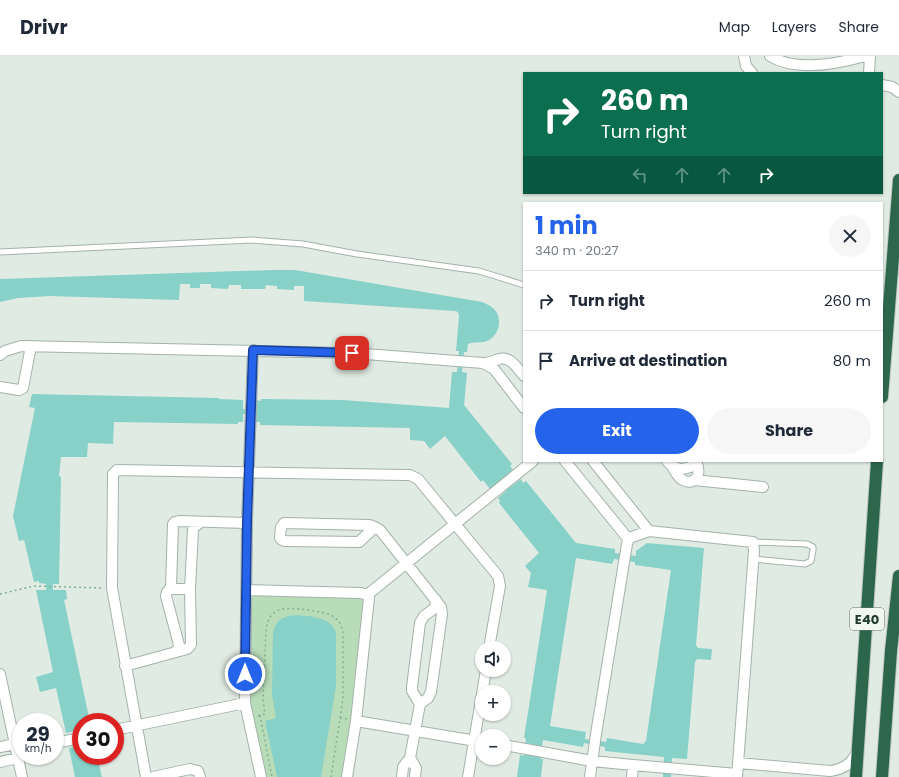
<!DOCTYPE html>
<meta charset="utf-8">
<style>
body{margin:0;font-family:Poppins,sans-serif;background:#f6f6f7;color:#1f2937;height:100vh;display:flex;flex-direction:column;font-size:15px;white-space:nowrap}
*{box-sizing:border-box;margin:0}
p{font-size:13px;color:#747a83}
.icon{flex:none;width:22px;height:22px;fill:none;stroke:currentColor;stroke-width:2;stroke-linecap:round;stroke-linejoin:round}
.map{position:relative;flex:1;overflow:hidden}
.side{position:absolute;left:523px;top:146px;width:360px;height:260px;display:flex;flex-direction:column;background:#fff;border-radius:0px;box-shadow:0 1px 3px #0004}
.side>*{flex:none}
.banner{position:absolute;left:523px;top:16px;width:360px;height:122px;border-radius:0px;box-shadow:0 1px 3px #0004;background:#0b6e4f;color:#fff;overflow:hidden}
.buttons{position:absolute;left:475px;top:585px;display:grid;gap:8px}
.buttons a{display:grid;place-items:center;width:36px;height:36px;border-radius:50%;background:#fff;box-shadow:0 1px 3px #0004;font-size:20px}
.speed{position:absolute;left:12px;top:657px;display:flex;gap:8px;font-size:20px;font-weight:700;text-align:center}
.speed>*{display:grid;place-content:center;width:52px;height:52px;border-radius:50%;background:#fff;box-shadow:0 1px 3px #0004;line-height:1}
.speed small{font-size:10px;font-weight:400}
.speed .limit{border:6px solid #d22;background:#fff;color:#111}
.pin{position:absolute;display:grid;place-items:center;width:34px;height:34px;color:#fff;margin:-17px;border-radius:8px;box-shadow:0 2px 6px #0006}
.me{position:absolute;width:44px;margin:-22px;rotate:0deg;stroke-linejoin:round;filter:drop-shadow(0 0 3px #0008)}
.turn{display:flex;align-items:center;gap:14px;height:84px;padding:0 12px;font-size:18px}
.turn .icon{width:52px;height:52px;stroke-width:2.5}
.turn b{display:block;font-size:28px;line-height:34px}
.lanes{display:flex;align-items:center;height:38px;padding:0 12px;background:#0003;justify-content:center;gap:20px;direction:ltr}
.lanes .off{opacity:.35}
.round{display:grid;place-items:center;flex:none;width:42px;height:42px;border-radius:21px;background:#f6f6f7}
.headline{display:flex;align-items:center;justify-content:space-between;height:68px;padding:0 12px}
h1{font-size:24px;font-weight:700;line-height:30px;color:#2563eb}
.primary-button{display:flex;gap:8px;margin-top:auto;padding:8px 12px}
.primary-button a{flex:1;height:46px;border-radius:24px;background:#2563eb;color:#fff;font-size:16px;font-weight:700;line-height:46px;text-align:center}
.primary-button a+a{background:#f6f6f7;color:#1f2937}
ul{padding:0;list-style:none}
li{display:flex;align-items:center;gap:12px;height:60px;padding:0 12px;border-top:1px solid #e0e1e3}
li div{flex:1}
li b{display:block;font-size:15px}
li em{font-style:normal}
header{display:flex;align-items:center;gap:24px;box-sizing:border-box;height:56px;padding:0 20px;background:#fff;border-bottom:1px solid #e0e1e3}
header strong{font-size:19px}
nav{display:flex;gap:22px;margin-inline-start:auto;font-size:14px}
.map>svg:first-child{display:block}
.green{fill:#b8dcb8}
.water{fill:#87d1c9;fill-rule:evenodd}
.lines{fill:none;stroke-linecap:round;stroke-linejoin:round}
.lane-casing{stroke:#a3b3a9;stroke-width:7}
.street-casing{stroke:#a3b3a9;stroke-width:12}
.highway-casing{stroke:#c1c8c4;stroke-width:14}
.path{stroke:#80af94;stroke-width:1.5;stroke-dasharray:2 3;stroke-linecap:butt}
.lane{stroke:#fff;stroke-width:5}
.street{stroke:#fff;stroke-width:10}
.highway{stroke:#2c674c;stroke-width:12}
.route-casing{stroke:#184099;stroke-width:10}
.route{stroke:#2563eb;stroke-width:7}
.labels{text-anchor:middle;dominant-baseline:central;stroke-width:3.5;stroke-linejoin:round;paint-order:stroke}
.shield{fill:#f0f7f2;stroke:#5e7368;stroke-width:1}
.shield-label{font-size:13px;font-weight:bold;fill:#203b2d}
</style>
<header>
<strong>Drivr</strong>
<nav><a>Map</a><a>Layers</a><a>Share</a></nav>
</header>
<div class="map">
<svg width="899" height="721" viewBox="0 0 899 721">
<rect width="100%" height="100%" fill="#e0ebe3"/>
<!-- green -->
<path class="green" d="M255 539 357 541 364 545 352 660 343 721H265L248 636 250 543Z"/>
<!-- water -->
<path class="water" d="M273 214H295L482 246C486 248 490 249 493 252 503 261 500 278 489 284 482 288 474 285 468 288L467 296H464L462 316 467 317 464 349 512 408 510 410 513 414 504 421 511 431 521 423 523 427 526 425 576 487 615 493V497L636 500V495L647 487 704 492 696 589 698 592 712 593 711 604 697 603 695 606 687 703 672 702 671 721H663L664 701 605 695V691L584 687 583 691 543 684 540 702 543 703 541 721H517L520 699 524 700 526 682H524L547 534 528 531 531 517 525 510 539 497 499 447 500 445 498 442 506 435 499 426 490 433 483 424 481 426 445 380 430 393 424 385 410 384V372L260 369V366H256V358H243V366H238V368L114 366 113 388 88 387 87 401H61L59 420 61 421 59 528H53V534H66L67 543 64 544 90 666H81V700H97L102 721H75L69 692 78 690 75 675 66 677 56 632 40 636 36 621 53 616 36 534H46V528L39 527V525L34 526 24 484 19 485 13 460 35 352 29 351 32 338 219 342V343L243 344V353H256V344L261 345V343L343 344 449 352 452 316H457L459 295H456L459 260 458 256 455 255 304 245V230H294V234L277 233V230L266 229 265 233H241V229H229L228 233 211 232V228H200V232H190V228H180L179 244 50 240 18 242 0 246V223ZM576 502 612 508 614 503 635 506V509L671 514 646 685 643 688 607 682 606 686 585 683 586 676 550 670Z
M296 559C309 560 331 561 336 576V630L321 721H277L265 665 276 662 272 639 273 576C277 563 283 560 296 559Z"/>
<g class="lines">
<defs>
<path id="lane" d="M0 196 252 184 303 188 357 198 479 215 524 229
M753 503 805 508 811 505 813 494V491L807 488 753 486"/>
<path id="street" d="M744 0 746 10 752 17
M770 0C796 16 837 8 865 0
M869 17 870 0
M882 29 892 31 899 36
M253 294 247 467 245 647 261 721
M0 299 5 295 21 290 352 297 483 307C489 307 494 305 499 303 511 300 517 312 524 320
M483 307 494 313 524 352
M0 331 19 334 23 332 31 290
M565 405 625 479 629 482
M593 405 649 475
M667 405C676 416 685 414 697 408V405
M672 410C674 414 678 420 681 423 693 431 702 420 697 408
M694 424 763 431
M375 471 359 486 285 485 282 484 280 482 281 471 284 467 369 469 375 471 380 474 441 551 442 558 431 636 428 642 420 648 410 702 403 711 402 721
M171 533H190
M246 534 361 537 367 539 369 542 356 665 347 721
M367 539 533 405
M175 596 178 594 179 589 166 540 167 536 171 531 173 468 175 466 179 465 247 467
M125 610 187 593 191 589 190 533 193 474 194 471 201 466
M0 618 22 721
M420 648 412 635V631L420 567 424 560 435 552 436 544
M356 665 482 686
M115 674 245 647
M55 687 81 682
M504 689 592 705 633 709 737 718
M0 691 15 688
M410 702 416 712 415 721
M0 706 18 702
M738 707 830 715C845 713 852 707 858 694
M146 721 112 532 113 420V418L117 414 405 419H410L418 423 498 520 500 530 489 592
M153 721 190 713 198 715 200 721
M468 721 486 614
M590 721 596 678 627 488 629 482 649 475 753 486 754 495 737 721
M632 721 633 709"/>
<path id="highway" d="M882 341 899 124
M856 721 877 405
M882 721 891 595 899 520"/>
</defs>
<!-- lane casing -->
<use href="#lane" class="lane-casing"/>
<!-- street casing -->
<use href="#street" class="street-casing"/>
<!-- highway casing -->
<use href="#highway" class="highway-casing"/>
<!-- path -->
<path class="path" d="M0 538 34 530 103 532
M260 659 272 721
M258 660 265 658 263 644 266 574C267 565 271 557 279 554 288 550 326 555 334 561 340 565 342 571 343 577V643L331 721
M340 662 348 663"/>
<!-- lane -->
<use href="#lane" class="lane"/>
<!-- street -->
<use href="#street" class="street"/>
<!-- highway -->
<use href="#highway" class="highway"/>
</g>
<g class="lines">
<defs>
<path id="route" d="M245 618 247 467 253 294 352 297"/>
</defs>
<!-- route casing -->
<use href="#route" class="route-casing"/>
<!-- route -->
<use href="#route" class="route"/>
</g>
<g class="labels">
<!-- shield labels -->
<rect class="shield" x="850" y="552" width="34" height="22" rx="3"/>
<g class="shield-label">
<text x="867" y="563">E40</text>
</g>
</g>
</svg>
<div class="buttons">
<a><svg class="icon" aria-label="sound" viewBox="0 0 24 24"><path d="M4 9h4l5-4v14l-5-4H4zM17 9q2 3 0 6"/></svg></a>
<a>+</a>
<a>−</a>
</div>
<div class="speed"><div>29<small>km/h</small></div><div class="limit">30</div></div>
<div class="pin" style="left:352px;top:297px;background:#d93025"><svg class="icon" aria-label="arrive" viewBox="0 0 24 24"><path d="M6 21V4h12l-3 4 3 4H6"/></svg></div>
<svg class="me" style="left:245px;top:618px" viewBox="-20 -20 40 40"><circle r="17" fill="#2563eb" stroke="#fff" stroke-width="3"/><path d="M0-11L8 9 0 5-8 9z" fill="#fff"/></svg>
<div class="banner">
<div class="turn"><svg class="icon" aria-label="right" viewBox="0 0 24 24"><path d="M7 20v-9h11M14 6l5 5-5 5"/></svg><div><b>260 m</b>Turn right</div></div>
<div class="lanes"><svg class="icon off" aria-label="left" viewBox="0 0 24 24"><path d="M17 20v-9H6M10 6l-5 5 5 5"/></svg><svg class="icon off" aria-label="ahead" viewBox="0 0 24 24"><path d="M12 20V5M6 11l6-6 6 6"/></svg><svg class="icon off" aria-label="ahead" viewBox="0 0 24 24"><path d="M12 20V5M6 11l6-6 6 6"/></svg><svg class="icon" aria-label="right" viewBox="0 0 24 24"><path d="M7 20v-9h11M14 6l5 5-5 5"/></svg></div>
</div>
<section class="side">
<div class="headline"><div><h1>1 min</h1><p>340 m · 20:27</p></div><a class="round"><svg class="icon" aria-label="close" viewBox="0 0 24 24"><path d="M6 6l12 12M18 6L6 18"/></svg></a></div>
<ul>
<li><svg class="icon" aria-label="right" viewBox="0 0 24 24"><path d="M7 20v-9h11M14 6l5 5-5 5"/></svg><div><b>Turn right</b></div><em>260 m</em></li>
<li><svg class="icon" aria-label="arrive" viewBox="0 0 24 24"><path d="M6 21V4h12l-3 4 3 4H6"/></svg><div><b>Arrive at destination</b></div><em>80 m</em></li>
</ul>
<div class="primary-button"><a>Exit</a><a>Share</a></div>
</section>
</div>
